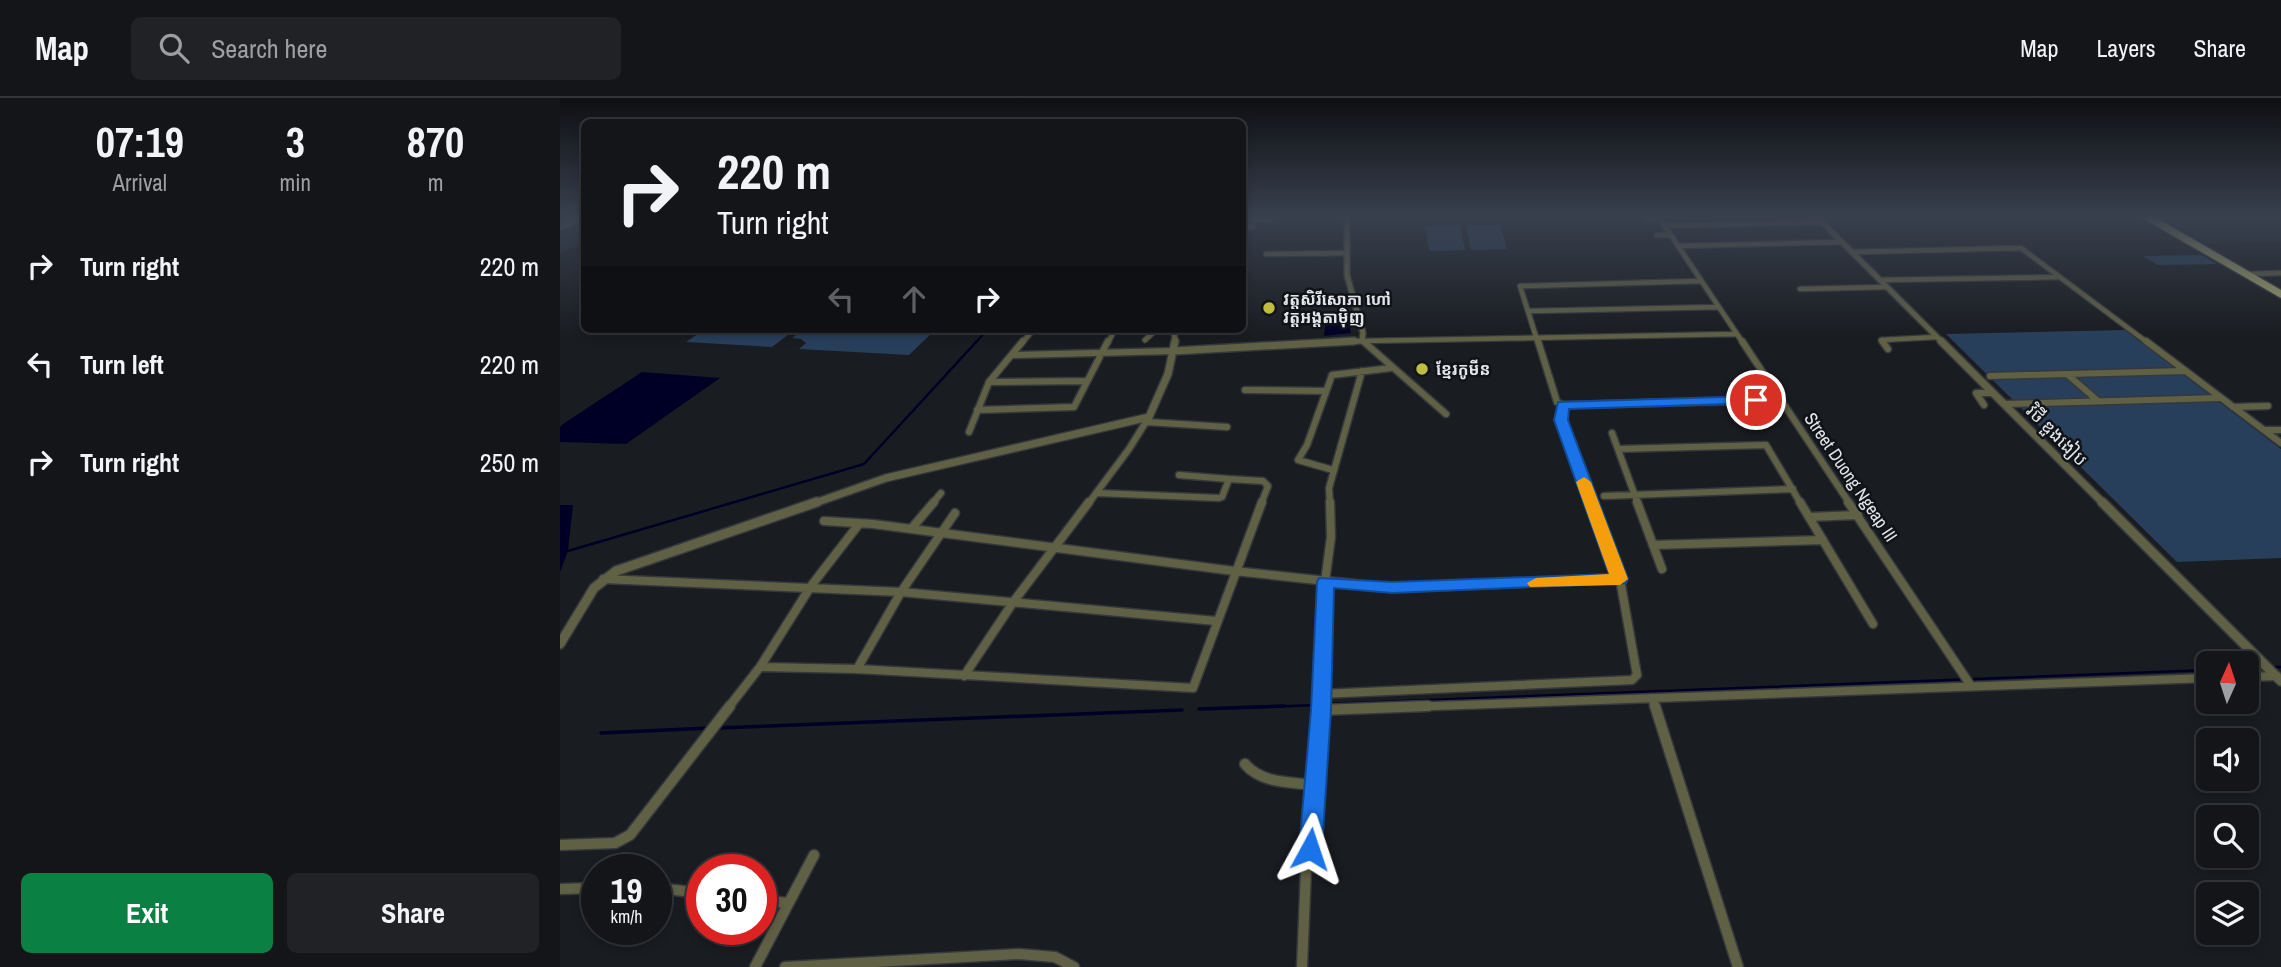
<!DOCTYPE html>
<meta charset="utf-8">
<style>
body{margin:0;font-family:"Archivo Narrow","Noto Sans Khmer",sans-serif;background:#202225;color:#f1f3f6;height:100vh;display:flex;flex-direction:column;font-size:26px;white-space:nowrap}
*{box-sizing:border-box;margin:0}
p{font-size:23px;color:#9d9fa2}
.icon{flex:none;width:38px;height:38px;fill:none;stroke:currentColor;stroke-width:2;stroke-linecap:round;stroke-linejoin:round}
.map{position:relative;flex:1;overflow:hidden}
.drawer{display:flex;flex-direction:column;background:#131518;width:560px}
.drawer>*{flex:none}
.top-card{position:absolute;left:21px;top:21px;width:665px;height:214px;border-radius:10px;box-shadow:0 4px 10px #0003,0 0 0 2px #323437;background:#131518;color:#f1f3f6;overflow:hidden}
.needle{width:46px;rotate:3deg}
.buttons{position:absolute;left:1636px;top:553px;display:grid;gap:14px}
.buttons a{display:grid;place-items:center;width:63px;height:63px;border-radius:10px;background:#131518;box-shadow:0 4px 10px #0003,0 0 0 2px #323437;font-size:35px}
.speed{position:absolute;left:21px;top:756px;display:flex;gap:14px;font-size:35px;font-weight:700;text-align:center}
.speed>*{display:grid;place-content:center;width:91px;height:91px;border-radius:50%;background:#131518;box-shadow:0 4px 10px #0003,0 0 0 2px #323437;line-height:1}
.speed small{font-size:18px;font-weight:400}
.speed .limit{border:10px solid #d22;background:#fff;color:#111}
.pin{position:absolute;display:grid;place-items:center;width:60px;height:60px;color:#fff;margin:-30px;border:4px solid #fff;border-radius:50%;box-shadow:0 2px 7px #0007}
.me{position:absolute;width:77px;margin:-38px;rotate:5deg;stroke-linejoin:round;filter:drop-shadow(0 0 5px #0008)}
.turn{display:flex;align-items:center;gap:24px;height:147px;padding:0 21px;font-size:32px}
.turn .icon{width:91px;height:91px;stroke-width:2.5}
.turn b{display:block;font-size:49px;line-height:60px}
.lanes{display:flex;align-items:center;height:66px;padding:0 21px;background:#0003;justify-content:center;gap:35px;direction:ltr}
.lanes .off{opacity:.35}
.eta{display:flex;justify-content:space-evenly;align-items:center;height:119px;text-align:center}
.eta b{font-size:42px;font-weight:700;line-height:49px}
.cta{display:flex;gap:14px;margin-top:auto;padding:14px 21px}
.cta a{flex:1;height:80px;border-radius:10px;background:#0b8043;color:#fff;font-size:28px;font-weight:700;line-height:80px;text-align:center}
.cta a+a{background:#202225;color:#f1f3f6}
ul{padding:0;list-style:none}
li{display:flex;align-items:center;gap:21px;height:98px;padding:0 21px}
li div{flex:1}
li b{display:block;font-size:26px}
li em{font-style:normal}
header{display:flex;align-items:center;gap:42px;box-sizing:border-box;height:98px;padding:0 35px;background:#131518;border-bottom:2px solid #323437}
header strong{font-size:33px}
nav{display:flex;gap:38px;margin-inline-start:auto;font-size:24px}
.search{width:490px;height:63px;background:#202225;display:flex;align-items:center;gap:18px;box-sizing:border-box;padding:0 24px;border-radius:10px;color:#9d9fa2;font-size:26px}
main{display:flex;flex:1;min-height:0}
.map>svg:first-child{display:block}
.built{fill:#20262f}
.green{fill:#283f5c}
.water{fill:#000027}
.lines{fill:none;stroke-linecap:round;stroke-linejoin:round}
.stream-far2{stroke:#000027;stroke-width:2}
.stream-far1{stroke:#000027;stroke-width:2.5}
.stream{stroke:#000027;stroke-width:3.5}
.taxiway{fill:#505457;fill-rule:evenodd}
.minor-far3-casing{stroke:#35383c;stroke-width:7}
.minor-far2-casing{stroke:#35383c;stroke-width:9}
.minor-far1-casing{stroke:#35383c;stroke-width:11}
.minor-casing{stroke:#35383c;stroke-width:13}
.tertiary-far2-casing{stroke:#35383c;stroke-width:8}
.tertiary-far1-casing{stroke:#35383c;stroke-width:10}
.tertiary-casing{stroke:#35383c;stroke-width:12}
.primary-casing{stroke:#35383c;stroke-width:10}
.minor-far3{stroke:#606045;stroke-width:4.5}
.minor-far2{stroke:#606045;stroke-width:6}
.minor-far1{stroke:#606045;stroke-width:8}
.minor{stroke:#606045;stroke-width:10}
.tertiary-far2{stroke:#606045;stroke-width:5}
.tertiary-far1{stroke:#606045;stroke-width:7}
.tertiary{stroke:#606045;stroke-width:9}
.primary{stroke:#a5a56c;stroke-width:7}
.route{fill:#1a73e8;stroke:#114b97;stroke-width:2}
.slow{fill:#f59e0b}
.poi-dot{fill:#c0be40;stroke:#101317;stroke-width:2.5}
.labels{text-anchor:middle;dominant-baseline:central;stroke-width:5;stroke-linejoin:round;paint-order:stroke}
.far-poi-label{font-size:16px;font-weight:bold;fill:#e4e6e9;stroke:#101317;text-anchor:start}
.street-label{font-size:18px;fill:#e4e6e9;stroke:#101317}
</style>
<header>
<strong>Map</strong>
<div class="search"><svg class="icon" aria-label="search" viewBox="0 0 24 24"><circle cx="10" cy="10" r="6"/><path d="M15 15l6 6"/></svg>Search here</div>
<nav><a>Map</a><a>Layers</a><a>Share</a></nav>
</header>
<main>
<section class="drawer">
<div class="eta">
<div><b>07:19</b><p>Arrival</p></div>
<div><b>3</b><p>min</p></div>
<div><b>870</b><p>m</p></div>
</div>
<ul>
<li><svg class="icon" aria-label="right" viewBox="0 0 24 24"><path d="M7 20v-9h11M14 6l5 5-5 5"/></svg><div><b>Turn right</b></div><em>220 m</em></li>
<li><svg class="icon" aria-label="left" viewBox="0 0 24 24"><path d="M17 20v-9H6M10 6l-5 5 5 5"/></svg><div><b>Turn left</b></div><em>220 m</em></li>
<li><svg class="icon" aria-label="right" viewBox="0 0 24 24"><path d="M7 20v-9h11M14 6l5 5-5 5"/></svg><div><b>Turn right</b></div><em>250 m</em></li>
</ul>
<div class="cta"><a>Exit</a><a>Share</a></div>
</section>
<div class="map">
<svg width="1721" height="869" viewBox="0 0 1721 869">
<rect width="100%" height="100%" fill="#191c20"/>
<!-- built -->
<path class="built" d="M0 118H24V144L0 156Z
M1641 118H1721V144L1647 146 1603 120Z"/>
<!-- green -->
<path class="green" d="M900 127 905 152 869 153 865 128Z
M906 127H940L947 151 911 152Z
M1641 157 1657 166 1598 167 1583 158Z
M145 231H236L212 249 126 244Z
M244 231H376L349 257 239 251 246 245 241 241 232 240Z
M1565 232 1721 351V460L1617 464 1386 236Z"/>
<!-- water -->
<path class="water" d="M786 214 791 235 764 238 766 215Z
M82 274 160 280 66 346 0 344V329L3 326Z
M0 407H13L8 453 0 474Z"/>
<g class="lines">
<!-- stream-far2 -->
<path class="stream-far2" d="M415 245 428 231"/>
<!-- stream-far1 -->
<path class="stream-far1" d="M8 453 304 366 417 243
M1711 569H1721
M1687 570 1705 569
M765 606 1648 572
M672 610 758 607"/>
<!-- stream -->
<path class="stream" d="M639 611 724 608
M156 630 622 612
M41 635 150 630"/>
<!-- taxiway -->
<path class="taxiway" d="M12 118H24V122L0 133V124Z"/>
<defs>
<path id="minor-far3" d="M1098 118 1183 245
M1085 120H1099
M682 121 710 122
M1104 128 1262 124
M682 129H693
M1097 137H1110
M1118 148 1282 144
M1291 154 1461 150 1588 245
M706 156 787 155
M1686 176 1721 175
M1320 182 1498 179
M1240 191 1326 189
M970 213 1159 209
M473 233 555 231
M585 242 597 231
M802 243 1177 236
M803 243 805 245
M462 245 474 231
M548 245 555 231
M978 245 960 188 1141 183
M1323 245 1321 242 1377 239"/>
<path id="minor-far2" d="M803 243 886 316
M978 243 997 304 1003 307 1221 302
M1182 243 1290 406
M1322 243 1328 251
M1586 243 1721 345
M453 257 614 253
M1508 276 1625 273
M1430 278 1507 276 1538 303
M429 284 527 283
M685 292 766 293
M1444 306 1660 300
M1003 307 1001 322 1032 406
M1424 307 1416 295H1433
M1673 309 1708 308
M417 312 514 309 548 243
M587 324 667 329
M1705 332H1721
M409 334 429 284 463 243
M1052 335 1078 406
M1058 351 1206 347 1241 406
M773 372 738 362 747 347 772 277 831 270
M669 381 703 383 708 388 701 406
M537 395 659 400 662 399 669 381 619 377
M1044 398 1233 391
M372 406 381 395
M528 406 569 351 589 319
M770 406 769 390 802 273"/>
<path id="minor-far1" d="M1077 404 1102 471
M1240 404 1313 526
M1288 404 1411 588
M1249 419 1298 417
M264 423 313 426 674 473 832 490 1060 481
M351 431 374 404
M1093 447 1263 442
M43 481 341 494 656 523
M200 569 297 571 633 590 702 404
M297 571 341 494 395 415
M404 578 454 503 529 404
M1687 579 1717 578
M761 596 1072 582 1077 577 1060 481 1031 404
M1092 600 1095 610
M168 610 200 569 251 488 299 426
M761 610 765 484 771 439 770 404
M819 610 1648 580"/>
<path id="minor" d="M1095 608 1178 869
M761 612 868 608
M685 666C702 686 731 684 755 687
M0 747 55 745 70 737 170 608
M96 790 142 795
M0 791 37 790
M201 802 228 805
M195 869 254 757
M225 869 459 856 495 859 514 869
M742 869 746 771 750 751 761 608"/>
<path id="tertiary-far2" d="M1256 118 1383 245
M614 231 615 245
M762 245 802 243 803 235 787 177V118"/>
<path id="tertiary-far1" d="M1381 243 1544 406
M614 253 794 243
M252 406 326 380 589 319 608 276 615 243"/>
<path id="tertiary" d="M1542 404 1721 583
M0 546 34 490 56 473 257 404"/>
<path id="primary" d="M1586 118 1721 196"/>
</defs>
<!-- minor-far3 casing -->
<use href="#minor-far3" class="minor-far3-casing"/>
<!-- minor-far2 casing -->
<use href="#minor-far2" class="minor-far2-casing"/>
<!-- minor-far1 casing -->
<use href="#minor-far1" class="minor-far1-casing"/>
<!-- minor casing -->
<use href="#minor" class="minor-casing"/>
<!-- tertiary-far2 casing -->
<use href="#tertiary-far2" class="tertiary-far2-casing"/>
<!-- tertiary-far1 casing -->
<use href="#tertiary-far1" class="tertiary-far1-casing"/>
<!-- tertiary casing -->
<use href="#tertiary" class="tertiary-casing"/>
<!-- primary casing -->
<use href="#primary" class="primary-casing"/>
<!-- minor-far3 -->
<use href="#minor-far3" class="minor-far3"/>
<!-- minor-far2 -->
<use href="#minor-far2" class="minor-far2"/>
<!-- minor-far1 -->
<use href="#minor-far1" class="minor-far1"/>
<!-- minor -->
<use href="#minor" class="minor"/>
<!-- tertiary-far2 -->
<use href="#tertiary-far2" class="tertiary-far2"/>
<!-- tertiary-far1 -->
<use href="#tertiary-far1" class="tertiary-far1"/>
<!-- tertiary -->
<use href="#tertiary" class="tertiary"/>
<!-- primary -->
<use href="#primary" class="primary"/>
</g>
<!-- sky -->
<linearGradient id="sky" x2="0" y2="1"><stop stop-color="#0e0f12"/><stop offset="0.49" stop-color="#38404e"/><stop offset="1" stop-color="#38404e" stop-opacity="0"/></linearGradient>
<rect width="1721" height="240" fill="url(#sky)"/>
<!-- route -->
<path class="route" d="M1196 298 1203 302 1201 305 1009 311 1008 322 1068 481 1066 485 832 495 774 490 771 612 762 751 758 758 750 760 742 758 739 751 751 612 757 484 759 480 832 484 1049 476 994 322 998 304Z"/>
<!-- slow -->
<path class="slow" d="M1024 379 1031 384 1068 481 1060 487 970 489 967 485 976 480 1049 476 1016 384Z"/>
<!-- markers -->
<g class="poi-dot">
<circle cx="709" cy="210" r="7"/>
<circle cx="862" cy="271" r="7"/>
</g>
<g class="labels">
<!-- far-poi labels -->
<g class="far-poi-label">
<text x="723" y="201">វត្តសិរីសោភា ហៅ<tspan x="723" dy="18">វត្តអង្តតាម៉ិញ</tspan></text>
<text x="876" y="271">ខ្មែរកូមីន</text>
</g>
<!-- street labels -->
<g class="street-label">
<text transform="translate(1497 337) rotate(45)">វិថី ឌួងងៀប</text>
<text transform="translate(1291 379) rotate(56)">Street Duong Ngeap III</text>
</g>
</g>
</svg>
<div class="buttons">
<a><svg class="needle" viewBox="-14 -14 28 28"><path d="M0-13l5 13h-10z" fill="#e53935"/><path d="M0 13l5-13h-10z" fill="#9d9fa2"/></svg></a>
<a><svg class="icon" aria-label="sound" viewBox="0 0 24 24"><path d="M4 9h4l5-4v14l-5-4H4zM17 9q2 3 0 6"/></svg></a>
<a><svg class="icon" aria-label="search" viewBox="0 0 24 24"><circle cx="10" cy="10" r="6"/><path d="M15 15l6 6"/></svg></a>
<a><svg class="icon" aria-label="layers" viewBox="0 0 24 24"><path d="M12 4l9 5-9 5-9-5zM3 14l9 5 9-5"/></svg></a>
</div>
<div class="speed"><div>19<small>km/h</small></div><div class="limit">30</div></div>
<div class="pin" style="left:1196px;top:302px;background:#d93025"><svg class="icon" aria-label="arrive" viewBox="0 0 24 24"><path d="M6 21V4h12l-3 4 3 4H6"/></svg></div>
<svg class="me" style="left:750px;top:751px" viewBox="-20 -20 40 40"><path d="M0-17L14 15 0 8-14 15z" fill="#1a73e8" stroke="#fff" stroke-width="4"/></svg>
<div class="top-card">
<div class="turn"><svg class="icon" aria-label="right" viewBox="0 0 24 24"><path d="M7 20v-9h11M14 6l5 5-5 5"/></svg><div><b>220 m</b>Turn right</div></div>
<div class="lanes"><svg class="icon off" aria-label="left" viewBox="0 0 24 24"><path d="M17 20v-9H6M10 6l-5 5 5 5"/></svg><svg class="icon off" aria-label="ahead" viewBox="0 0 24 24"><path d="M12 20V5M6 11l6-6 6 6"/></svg><svg class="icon" aria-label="right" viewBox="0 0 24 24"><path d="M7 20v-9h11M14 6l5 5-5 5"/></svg></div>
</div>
</div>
</main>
